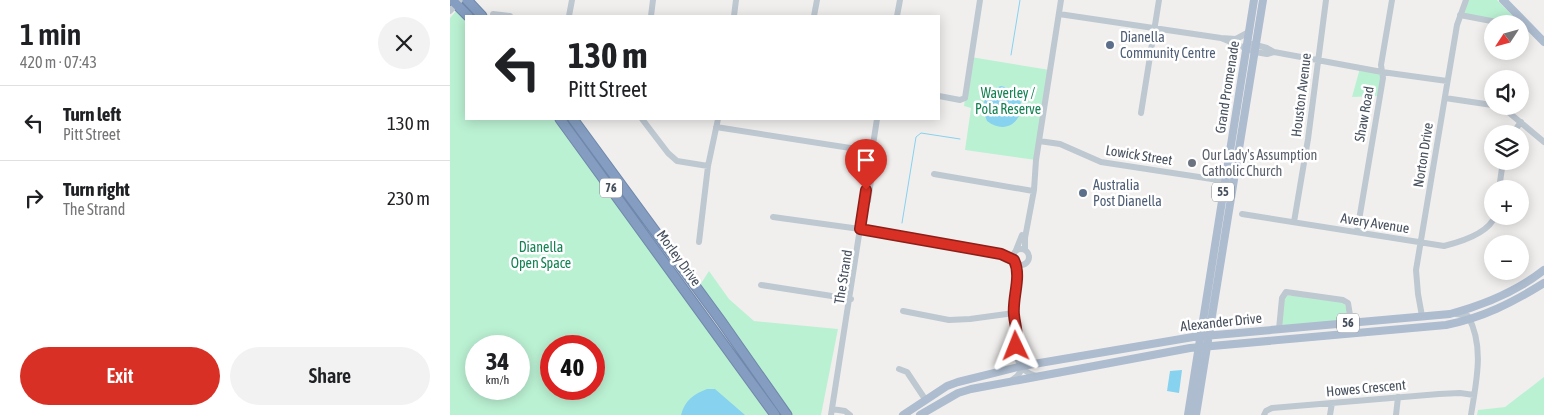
<!DOCTYPE html>
<meta charset="utf-8">
<style>
body{margin:0;font-family:"Asap Condensed",sans-serif;background:#f2f2f2;color:#202124;height:100vh;display:flex;flex-direction:column;font-size:19px;white-space:nowrap}
*{box-sizing:border-box;margin:0}
p{font-size:16px;color:#757577}
.icon{flex:none;width:28px;height:28px;fill:none;stroke:currentColor;stroke-width:2;stroke-linecap:round;stroke-linejoin:round}
.map{position:relative;flex:1;overflow:hidden}
.details{display:flex;flex-direction:column;background:#fff;width:450px}
.details>*{flex:none}
.banner{position:absolute;left:15px;top:15px;width:475px;height:105px;border-radius:0px;box-shadow:0 2px 12px #0003;background:#fff;color:#202124;overflow:hidden}
.needle{width:32px;rotate:234deg}
.buttons{position:absolute;left:1034px;top:15px;display:grid;gap:10px}
.buttons a{display:grid;place-items:center;width:45px;height:45px;border-radius:50%;background:#fff;box-shadow:0 2px 12px #0003;font-size:25px}
.speed{position:absolute;left:15px;top:335px;display:flex;gap:10px;font-size:25px;font-weight:700;text-align:center}
.speed>*{display:grid;place-content:center;width:65px;height:65px;border-radius:50%;background:#fff;box-shadow:0 2px 12px #0003;line-height:1}
.speed small{font-size:12px;font-weight:400}
.speed .limit{border:8px solid #d22;background:#fff;color:#111}
.pin{position:absolute;display:grid;place-items:center;width:42px;height:42px;color:#fff;margin:-51px -21px;border-radius:50% 50% 50% 0;rotate:-45deg;box-shadow:0 0 5px #0007}
.pin .icon{rotate:45deg}
.me{position:absolute;width:55px;margin:-28px;rotate:358deg;stroke-linejoin:round;filter:drop-shadow(0 0 4px #0008)}
.turn{display:flex;align-items:center;gap:18px;height:105px;padding:0 20px;font-size:22px}
.turn .icon{width:65px;height:65px;stroke-width:2.5}
.turn b{display:block;font-size:35px;line-height:42px}
.round{display:grid;place-items:center;flex:none;width:52px;height:52px;border-radius:26px;background:#f2f2f2}
.headline{display:flex;align-items:center;justify-content:space-between;height:85px;padding:0 20px}
h1{font-size:30px;font-weight:600;line-height:38px}
.button{display:flex;gap:10px;margin-top:auto;padding:10px 20px}
.button a{flex:1;height:58px;border-radius:30px;background:#d93025;color:#fff;font-size:20px;font-weight:600;line-height:58px;text-align:center}
.button a+a{background:#f2f2f2;color:#202124}
ul{padding:0;list-style:none}
li{display:flex;align-items:center;gap:15px;height:75px;padding:0 20px;border-top:1px solid #e0e0e0}
li div{flex:1}
li b{display:block;font-size:19px}
li em{font-style:normal}
main{display:flex;flex:1;min-height:0}
.map>svg:first-child{display:block}
.green{fill:#bbf1d3;fill-rule:evenodd}
.water{fill:#86d2ef}
.lines{fill:none;stroke-linecap:round;stroke-linejoin:round}
.stream{stroke:#86d2ef;stroke-width:1}
.highway-casing{stroke:#6f88ab;stroke-width:11}
.minor{stroke:#bec8d1;stroke-width:6}
.major{stroke:#adbccf;stroke-width:8}
.highway{stroke:#849dc0;stroke-width:9}
.route-casing{stroke:#8d1f18;stroke-width:12}
.route{stroke:#d93025;stroke-width:9}
.service-dot{fill:#5c6f8a;stroke:#fff;stroke-width:2}
.worship-dot{fill:#6b7280;stroke:#fff;stroke-width:2}
.labels{text-anchor:middle;dominant-baseline:central;stroke-width:5;stroke-linejoin:round;paint-order:stroke}
.shield{fill:#fff;stroke:#7e848e;stroke-width:1}
.shield-label{font-size:12px;font-weight:bold;fill:#46505d}
.service-label{font-size:14px;fill:#4e5e75;stroke:#fff;text-anchor:start}
.street-label{font-size:14px;fill:#46505d;stroke:#fff}
.park-label{font-size:14px;fill:#138252;stroke:#fff}
.worship-label{font-size:14px;fill:#5b616d;stroke:#fff;text-anchor:start}
</style>
<main>
<section class="details">
<div class="headline"><div><h1>1 min</h1><p>420 m · 07:43</p></div><a class="round"><svg class="icon" aria-label="close" viewBox="0 0 24 24"><path d="M6 6l12 12M18 6L6 18"/></svg></a></div>
<ul>
<li><svg class="icon" aria-label="left" viewBox="0 0 24 24"><path d="M17 20v-9H6M10 6l-5 5 5 5"/></svg><div><b>Turn left</b><p>Pitt Street</p></div><em>130 m</em></li>
<li><svg class="icon" aria-label="right" viewBox="0 0 24 24"><path d="M7 20v-9h11M14 6l5 5-5 5"/></svg><div><b>Turn right</b><p>The Strand</p></div><em>230 m</em></li>
</ul>
<div class="button"><a>Exit</a><a>Share</a></div>
</section>
<div class="map">
<svg width="1094" height="415" viewBox="0 0 1094 415">
<rect width="100%" height="100%" fill="#f1efee"/>
<!-- green -->
<path class="green" d="M1016 0H1047L1064 17 1056 23 1010 15Z
M6 11 16 21V119H105L208 260 318 415H0V18ZM26 346H69V389H26ZM101 346H144V389H101Z
M521 57 600 70 586 160 515 150 521 108 514 106Z
M910 68 932 72 930 96 902 97Z
M259 271 279 299 304 321 388 329 371 415H342L250 285Z
M834 295 893 300 902 323 829 329Z
M1094 377V415H1027L1028 410 1055 407Z"/>
<!-- water -->
<path class="water" d="M551 86C589 93 567 144 537 121 532 110 533 101 538 91Z
M732 370 729 393 717 391 720 371Z
M257 389H265L295 415H231C235 400 244 394 257 389Z"/>
<g class="lines">
<!-- stream -->
<path class="stream" d="M561 55 570 0
M452 223 466 137 471 133 510 139"/>
<defs>
<path id="highway" d="M2 0 18 16
M17 0 32 16
M110 119 325 415
M123 119 271 321 337 415"/>
</defs>
<!-- highway casing -->
<use href="#highway" class="highway-casing"/>
<!-- minor -->
<path class="minor" d="M0 11 10 0
M43 14 60 16
M609 14 771 38 786 39 799 32
M1010 15 1057 24
M119 16 122 0
M201 16 203 0
M284 16 286 0
M364 16 367 0
M447 16 450 0
M1056 23 1060 20 1071 19
M771 38 805 52 817 54 824 52 932 72 997 81
M802 44 817 48 824 52
M489 96 510 100 515 98 530 0
M995 98 1042 105
M1051 106 1094 142
M691 113 709 0
M192 119 218 153 227 161 258 166
M266 127 426 152
M1062 134 1071 122
M589 141 610 144 651 162 775 181 780 179
M484 174 583 191
M1049 189 1053 161
M418 201 426 147
M792 214 994 246C1010 242 1039 233 1045 216
M323 217 410 229 551 254 564 260
M844 222 858 139 876 0
M907 232 933 78 931 65 942 0
M249 242 258 166 268 119
M563 257a8 8 0 1 1 16 0a8 8 0 1 1-16 0Z
M566 250 572 235
M575 250V238L584 190 586 160 611 0
M311 285 401 299
M453 311 499 320 520 319 564 313
M1006 314 1018 316C1035 347 1026 382 1021 415
M972 316 968 294 966 270 1007 25 1016 0
M829 329 832 298 836 292 893 300 898 303 903 333
M567 340C563 356 570 372 586 376
M449 369 457 372 475 399
M562 380C569 376 573 369 573 361 574 354 569 346 567 339 560 313 569 288 565 262
M382 409 395 411 400 415
M381 415 427 119
M814 415 816 411 822 408 989 394 1010 393 1024 395
M880 415 882 403
M946 415 948 397"/>
<!-- major -->
<path class="major" d="M1053 0 1094 42
M453 415 497 386 508 382 572 366 743 337 1000 314C1034 305 1066 292 1094 270
M470 415 508 393 521 389 740 348 996 325C1032 318 1062 303 1094 283
M738 415 804 0
M746 415 813 0"/>
<!-- highway -->
<use href="#highway" class="highway"/>
</g>
<g class="lines">
<defs>
<path id="route" d="M416 190 410 229 551 254 564 260C572 277 562 297 564 315 565 326 569 335 566 346"/>
</defs>
<!-- route casing -->
<use href="#route" class="route-casing"/>
<!-- route -->
<use href="#route" class="route"/>
</g>
<!-- markers -->
<g class="service-dot">
<circle cx="660" cy="45" r="5"/>
<circle cx="633" cy="193" r="5"/>
</g>
<circle class="worship-dot" cx="742" cy="163" r="5"/>
<g class="labels">
<!-- shield labels -->
<g class="shield">
<rect x="150" y="178.5" width="22" height="19" rx="4"/>
<rect x="762" y="182.5" width="22" height="19" rx="4"/>
<rect x="887" y="313.5" width="22" height="19" rx="4"/>
</g>
<g class="shield-label">
<text x="161" y="188">76</text>
<text x="773" y="192">55</text>
<text x="898" y="323">56</text>
</g>
<!-- service labels -->
<g class="service-label">
<text x="670" y="37">Dianella<tspan x="670" dy="16">Community Centre</tspan></text>
<text x="643" y="185">Australia<tspan x="643" dy="16">Post Dianella</tspan></text>
</g>
<!-- street labels -->
<g class="street-label">
<text transform="translate(777 87) rotate(-81)">Grand Promenade</text>
<text transform="translate(851 95) rotate(-83)">Houston Avenue</text>
<text transform="translate(914 114) rotate(-80)">Shaw Road</text>
<text transform="translate(689 155) rotate(9)">Lowick Street</text>
<text transform="translate(973 155) rotate(-81)">Norton Drive</text>
<text transform="translate(925 223) rotate(9)">Avery Avenue</text>
<text transform="translate(229 258) rotate(54)">Morley Drive</text>
<text transform="translate(393 277) rotate(-81)">The Strand</text>
<text transform="translate(771 322) rotate(-6)">Alexander Drive</text>
<text transform="translate(916 388) rotate(-5)">Howes Crescent</text>
</g>
<!-- park labels -->
<g class="park-label">
<text x="558" y="93">Waverley /<tspan x="558" dy="16">Pola Reserve</tspan></text>
<text x="91" y="247">Dianella<tspan x="91" dy="16">Open Space</tspan></text>
</g>
<!-- worship labels -->
<g class="worship-label">
<text x="752" y="155">Our Lady's Assumption<tspan x="752" dy="16">Catholic Church</tspan></text>
</g>
</g>
</svg>
<div class="buttons">
<a><svg class="needle" viewBox="-14 -14 28 28"><path d="M0-13l5 13h-10z" fill="#e53935"/><path d="M0 13l5-13h-10z" fill="#757577"/></svg></a>
<a><svg class="icon" aria-label="sound" viewBox="0 0 24 24"><path d="M4 9h4l5-4v14l-5-4H4zM17 9q2 3 0 6"/></svg></a>
<a><svg class="icon" aria-label="layers" viewBox="0 0 24 24"><path d="M12 4l9 5-9 5-9-5zM3 14l9 5 9-5"/></svg></a>
<a>+</a>
<a>−</a>
</div>
<div class="speed"><div>34<small>km/h</small></div><div class="limit">40</div></div>
<div class="pin" style="left:416px;top:190px;background:#d93025"><svg class="icon" aria-label="arrive" viewBox="0 0 24 24"><path d="M6 21V4h12l-3 4 3 4H6"/></svg></div>
<svg class="me" style="left:566px;top:346px" viewBox="-20 -20 40 40"><path d="M0-17L14 15 0 8-14 15z" fill="#d93025" stroke="#fff" stroke-width="4"/></svg>
<div class="banner">
<div class="turn"><svg class="icon" aria-label="left" viewBox="0 0 24 24"><path d="M17 20v-9H6M10 6l-5 5 5 5"/></svg><div><b>130 m</b>Pitt Street</div></div>
</div>
</div>
</main>
